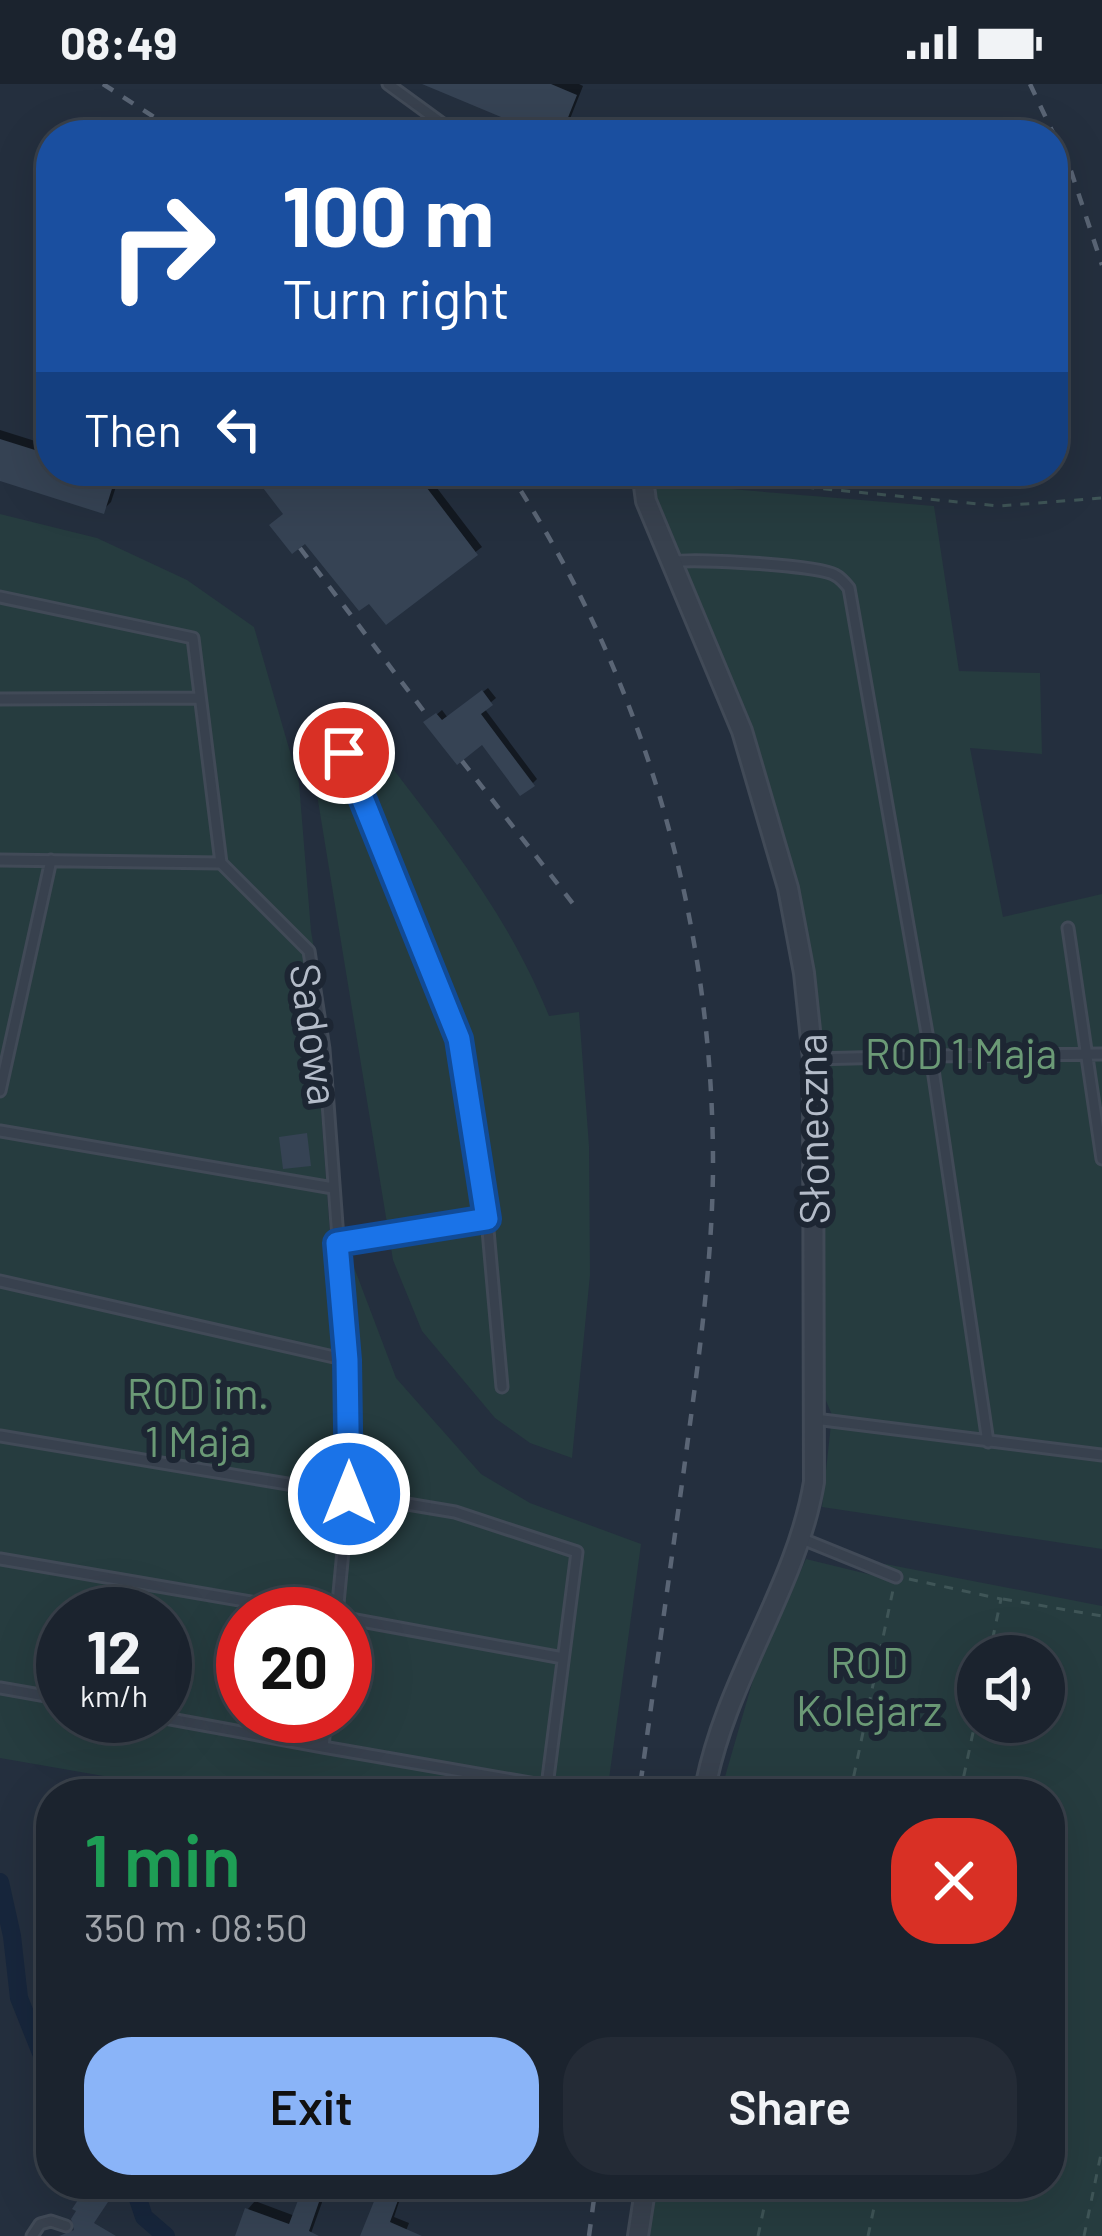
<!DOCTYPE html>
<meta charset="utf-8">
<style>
body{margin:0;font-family:Barlow,sans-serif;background:#242b36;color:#f1f3f6;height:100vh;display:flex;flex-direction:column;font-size:45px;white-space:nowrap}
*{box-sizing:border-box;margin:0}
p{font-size:39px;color:#a0a4aa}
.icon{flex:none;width:66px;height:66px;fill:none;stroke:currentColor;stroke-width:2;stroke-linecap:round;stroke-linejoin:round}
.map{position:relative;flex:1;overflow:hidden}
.sheet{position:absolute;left:36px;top:1695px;width:1029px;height:420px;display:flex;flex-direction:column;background:#1b232e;border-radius:48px;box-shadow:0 12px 48px #0002,0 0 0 3px #39404a}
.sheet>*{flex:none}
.top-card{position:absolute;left:36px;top:36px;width:1032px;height:366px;border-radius:48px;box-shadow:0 12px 48px #0002,0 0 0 3px #39404a;background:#1a4fa0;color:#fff;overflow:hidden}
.fabs{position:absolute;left:957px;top:1551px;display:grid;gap:24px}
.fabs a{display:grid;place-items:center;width:108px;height:108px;border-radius:50%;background:#1b232e;box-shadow:0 12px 48px #0002,0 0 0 3px #39404a;font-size:60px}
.speed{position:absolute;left:36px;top:1503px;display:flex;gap:24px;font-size:60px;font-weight:700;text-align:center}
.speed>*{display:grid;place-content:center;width:156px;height:156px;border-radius:50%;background:#1b232e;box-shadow:0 12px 48px #0002,0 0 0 3px #39404a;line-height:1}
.speed small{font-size:30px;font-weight:400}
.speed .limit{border:18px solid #d22;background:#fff;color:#111}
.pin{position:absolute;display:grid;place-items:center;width:102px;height:102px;color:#fff;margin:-51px;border:6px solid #fff;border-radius:50%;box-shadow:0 3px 12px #0007}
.me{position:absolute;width:132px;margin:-66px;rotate:0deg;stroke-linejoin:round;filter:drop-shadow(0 0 9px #0008)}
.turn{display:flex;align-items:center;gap:42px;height:252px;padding:0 48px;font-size:54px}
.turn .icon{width:156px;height:156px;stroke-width:2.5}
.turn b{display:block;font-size:84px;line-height:102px}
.then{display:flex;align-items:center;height:114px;padding:0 48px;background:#0003;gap:24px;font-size:45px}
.round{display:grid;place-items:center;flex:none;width:126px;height:126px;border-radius:48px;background:#242b36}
.overview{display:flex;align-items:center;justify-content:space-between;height:204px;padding:0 48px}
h1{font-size:72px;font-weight:600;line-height:90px;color:#1e9e55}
.primary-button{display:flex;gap:24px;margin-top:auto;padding:24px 48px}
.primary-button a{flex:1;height:138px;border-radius:48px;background:#8ab4f8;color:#111;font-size:48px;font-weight:600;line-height:138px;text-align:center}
.primary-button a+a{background:#242b36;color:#f1f3f6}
.status{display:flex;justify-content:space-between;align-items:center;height:84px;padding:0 60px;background:#1b232e;direction:ltr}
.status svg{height:33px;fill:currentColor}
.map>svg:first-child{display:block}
.green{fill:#263c3f;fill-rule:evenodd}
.shadow{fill:#0007}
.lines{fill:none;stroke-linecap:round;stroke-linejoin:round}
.canal{stroke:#17263c;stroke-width:18}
.building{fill:#364354}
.lane-casing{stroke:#414a57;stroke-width:15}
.street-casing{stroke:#414a57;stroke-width:24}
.path{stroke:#3f5557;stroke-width:3;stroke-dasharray:9 9;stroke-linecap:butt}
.lane{stroke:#38414e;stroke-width:9}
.street{stroke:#38414e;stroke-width:18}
.rail{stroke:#5a6575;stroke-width:4.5;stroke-dasharray:12 12;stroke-linecap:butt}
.route-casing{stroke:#114b97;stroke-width:30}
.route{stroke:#1a73e8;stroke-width:21}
.labels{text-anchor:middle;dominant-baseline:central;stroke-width:12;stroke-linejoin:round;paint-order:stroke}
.street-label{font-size:42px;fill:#b4bcc9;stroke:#1d2633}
.park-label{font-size:42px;fill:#6b9a76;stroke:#1d2633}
</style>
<div class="status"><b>08:49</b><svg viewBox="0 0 49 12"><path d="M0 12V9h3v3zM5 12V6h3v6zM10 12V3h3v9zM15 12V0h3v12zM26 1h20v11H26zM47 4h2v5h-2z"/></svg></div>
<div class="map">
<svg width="1102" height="2152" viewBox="0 0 1102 2152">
<rect width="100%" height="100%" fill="#242f3e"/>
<!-- green -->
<path class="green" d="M658 399 934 422 959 587 1040 589 1042 670 970 664 1003 833 1102 810V1465L822 1423 832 1331 824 1312 822 975 802 826 742 631 650 410Z
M0 430 97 454 187 496 254 543 299 699 311 847 329 953 316 955 332 1178H352L396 1294 481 1390 530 1419 641 1460 607 1710H207L0 1674ZM63 1530H165V1632H63ZM243 1530H345V1632H243Z
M370 655C438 744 507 827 549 932L579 928 589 1062 590 1191 572 1374 530 1359 495 1334 422 1247 393 1176 312 680Z
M806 1475 880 1493 885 1480 1102 1522V2152H645L653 2100H1050V1710H720L755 1589ZM978 1572H1044V1638H978Z"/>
<!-- shadow -->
<path class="shadow" d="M429 0H579L583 2 566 45 560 51H552Z
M397 33 423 51H382Z
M0 346 51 362V387H121L111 418 103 426 0 396Z
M253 387H424L482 463 386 537 286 430Z
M488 604 496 614 484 624 537 695 533 699 482 657 427 639 442 626 448 634Z
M385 2100H405L394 2133 409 2139 404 2152H363Z
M310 2105 325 2110 310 2152H238L248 2125 255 2117 295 2132 302 2113Z"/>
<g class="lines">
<!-- canal -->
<path class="canal" d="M0 1798 12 1852 19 1914 51 1994
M133 2100 144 2133 166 2152"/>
</g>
<!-- building -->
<path class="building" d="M422 0H551L577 11 561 51H544Z
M0 355 51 371V387H101L116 392 104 430 0 397Z
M250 387H414L478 471 386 541 369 520 359 527 305 460 292 470 269 441 283 430Z
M482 606 493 621 481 630 535 702 520 712 482 661 457 681 423 638 436 629 442 636Z
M307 1049 311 1082 283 1085 279 1053Z
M381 2100H404L390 2138 422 2152H360Z
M86 2104 108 2118 94 2139 116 2152H59L74 2146 71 2135 76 2127 72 2125Z
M300 2111 319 2118 309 2147 319 2152H235L245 2124 289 2140Z"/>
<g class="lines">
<defs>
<path id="lane" d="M388 0 458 51
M672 478C693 474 818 481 835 491 841 494 845 499 849 504L931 972 813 975
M0 513 193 554 221 779
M0 615 200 614
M344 669 459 955 487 1135 502 1303
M0 776 221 779 309 867 324 965 347 1276 349 1404 337 1530
M1068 844 1102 1075
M0 1007 51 776
M0 1047 333 1104
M337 1159 487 1135
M0 1197 347 1276
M815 1335 1102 1371
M0 1352 455 1428 577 1468 547 1702 323 1663 326 1632
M988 1358 931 972 1102 970
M800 1454 896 1493
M0 1475 321 1530
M345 1534 563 1574
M0 1604 63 1615
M154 1632 323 1663
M32 2152 40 2140 51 2137 66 2142"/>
<path id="street" d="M893 51 896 48
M642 387 646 417 742 647 788 804 804 889 813 975 814 1398C796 1506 724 1596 704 1710
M638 2152 646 2100"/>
</defs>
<!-- lane casing -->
<use href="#lane" class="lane-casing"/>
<!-- street casing -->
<use href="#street" class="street-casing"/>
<!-- path -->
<path class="path" d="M662 389 999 422 1102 414
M909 1495 1001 1515 989 1572
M1003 1515 1102 1532
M850 1710 893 1506
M960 1710 978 1625
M758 2152 769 2100
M868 2152 879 2100
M1084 2152 1102 2065"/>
<!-- lane -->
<use href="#lane" class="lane"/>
<!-- street -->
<use href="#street" class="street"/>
<!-- rail -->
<path class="rail" d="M103 0 182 51
M1030 0 1071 87 1102 181
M508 387C645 594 714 839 713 1086 712 1186 697 1286 684 1385 669 1493 654 1602 639 1710
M300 464 429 634
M462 677 574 821
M589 2152 596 2100"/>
</g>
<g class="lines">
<defs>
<path id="route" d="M344 669 459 955 487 1135 337 1159 347 1276 349 1410"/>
</defs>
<!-- route casing -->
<use href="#route" class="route-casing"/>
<!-- route -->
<use href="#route" class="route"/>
</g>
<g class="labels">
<!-- street labels -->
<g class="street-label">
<text transform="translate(316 950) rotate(82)">Sadowa</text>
<text transform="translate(811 1045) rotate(-91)">Słoneczna</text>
</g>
<!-- park labels -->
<g class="park-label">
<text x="961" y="968">ROD 1 Maja</text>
<text x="198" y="1308">ROD im.<tspan x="198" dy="48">1 Maja</tspan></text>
<text x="869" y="1577">ROD<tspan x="869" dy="48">Kolejarz</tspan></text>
</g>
</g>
</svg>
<div class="fabs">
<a><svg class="icon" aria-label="sound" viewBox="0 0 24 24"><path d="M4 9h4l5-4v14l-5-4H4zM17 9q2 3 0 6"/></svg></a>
</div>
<div class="speed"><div>12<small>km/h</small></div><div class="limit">20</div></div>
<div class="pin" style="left:344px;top:669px;background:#d93025"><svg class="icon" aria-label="arrive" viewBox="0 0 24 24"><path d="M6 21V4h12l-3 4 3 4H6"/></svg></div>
<svg class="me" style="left:349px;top:1410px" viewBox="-20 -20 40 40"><circle r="17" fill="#1a73e8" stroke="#fff" stroke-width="3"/><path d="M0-11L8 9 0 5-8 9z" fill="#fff"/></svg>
<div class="top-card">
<div class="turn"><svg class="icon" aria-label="right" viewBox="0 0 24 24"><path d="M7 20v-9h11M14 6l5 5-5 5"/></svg><div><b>100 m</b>Turn right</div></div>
<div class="then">Then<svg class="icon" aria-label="left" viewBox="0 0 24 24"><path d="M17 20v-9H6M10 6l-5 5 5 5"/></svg></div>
</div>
<section class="sheet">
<div class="overview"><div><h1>1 min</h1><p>350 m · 08:50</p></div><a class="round" style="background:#d93025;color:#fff"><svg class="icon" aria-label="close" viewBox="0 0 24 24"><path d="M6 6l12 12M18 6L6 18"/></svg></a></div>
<div class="primary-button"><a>Exit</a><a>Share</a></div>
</section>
</div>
